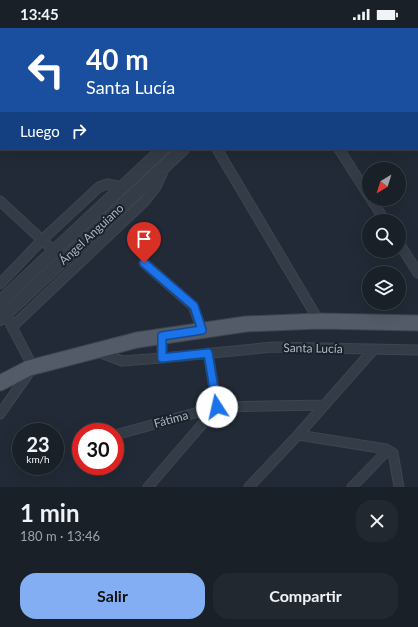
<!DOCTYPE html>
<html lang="es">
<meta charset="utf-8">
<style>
body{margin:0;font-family:Lato,sans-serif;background:#222830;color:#f1f3f6;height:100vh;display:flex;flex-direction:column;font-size:15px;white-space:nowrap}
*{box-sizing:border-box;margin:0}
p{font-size:13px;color:#9fa3a8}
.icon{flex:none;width:22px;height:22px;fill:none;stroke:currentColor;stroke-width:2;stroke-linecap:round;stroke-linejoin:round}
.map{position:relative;height:459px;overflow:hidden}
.sheet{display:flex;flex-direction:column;background:#192028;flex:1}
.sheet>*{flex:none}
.banner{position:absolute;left:0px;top:0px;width:418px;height:122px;box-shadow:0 4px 16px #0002,0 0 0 1px #373e45;background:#1a4fa0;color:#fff;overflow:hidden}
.needle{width:26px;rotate:218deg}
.controls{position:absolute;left:362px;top:134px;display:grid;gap:8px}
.controls a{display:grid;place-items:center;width:44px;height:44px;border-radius:50%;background:#192028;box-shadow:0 4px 16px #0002,0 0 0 1px #373e45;font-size:20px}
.speed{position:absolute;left:12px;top:395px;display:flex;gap:8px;font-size:20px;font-weight:700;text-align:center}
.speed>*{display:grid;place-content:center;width:52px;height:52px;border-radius:50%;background:#192028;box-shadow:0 4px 16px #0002,0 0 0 1px #373e45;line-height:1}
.speed small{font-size:10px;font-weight:400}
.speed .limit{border:6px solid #d22;background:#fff;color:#111}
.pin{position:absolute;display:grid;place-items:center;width:34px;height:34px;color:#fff;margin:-41px -17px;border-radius:50% 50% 50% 0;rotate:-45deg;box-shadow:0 0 4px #0007}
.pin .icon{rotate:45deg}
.me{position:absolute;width:44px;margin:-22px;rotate:350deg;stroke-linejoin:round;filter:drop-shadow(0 0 3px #0008)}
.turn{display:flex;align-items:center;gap:14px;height:84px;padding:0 20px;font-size:18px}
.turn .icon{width:52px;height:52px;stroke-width:2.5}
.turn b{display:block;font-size:28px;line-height:34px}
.then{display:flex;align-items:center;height:38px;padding:0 20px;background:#0003;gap:8px;font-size:15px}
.round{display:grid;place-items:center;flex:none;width:42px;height:42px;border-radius:16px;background:#222830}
.headline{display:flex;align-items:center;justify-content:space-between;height:68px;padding:0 20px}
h1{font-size:24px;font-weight:700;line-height:30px}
.action{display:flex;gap:8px;margin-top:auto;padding:8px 20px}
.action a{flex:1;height:46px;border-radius:16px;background:#84aef3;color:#111;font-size:16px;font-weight:700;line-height:46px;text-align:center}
.action a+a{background:#222830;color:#f1f3f6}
.status{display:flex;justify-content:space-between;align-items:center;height:28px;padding:0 20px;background:#192028;direction:ltr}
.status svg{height:11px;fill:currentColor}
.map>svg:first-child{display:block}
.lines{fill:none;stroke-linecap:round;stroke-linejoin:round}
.service-casing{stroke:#3e4550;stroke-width:6}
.minor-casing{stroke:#3e4550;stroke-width:11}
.tertiary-casing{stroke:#3e4550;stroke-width:14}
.primary-casing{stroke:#3e4550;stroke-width:17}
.service{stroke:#343c47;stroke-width:4.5}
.minor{stroke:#343c47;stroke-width:9}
.tertiary{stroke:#343c47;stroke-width:12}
.primary{stroke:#525b67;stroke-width:15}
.route-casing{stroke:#114b97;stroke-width:10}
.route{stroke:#1a73e8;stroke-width:7}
.labels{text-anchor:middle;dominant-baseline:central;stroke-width:4;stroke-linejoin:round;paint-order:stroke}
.street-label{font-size:12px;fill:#aeb6c4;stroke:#1a212b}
</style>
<div class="status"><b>13:45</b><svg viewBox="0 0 49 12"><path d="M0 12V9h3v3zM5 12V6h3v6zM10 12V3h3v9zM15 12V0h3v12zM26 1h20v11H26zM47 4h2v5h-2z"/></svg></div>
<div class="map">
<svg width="418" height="459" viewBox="0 0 418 459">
<rect width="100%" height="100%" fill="#212a36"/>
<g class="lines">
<defs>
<path id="service" d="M417 70 418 69"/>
<path id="minor" d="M84 0 85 1
M198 0 199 1
M34 1 35 0
M154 1 155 0
M393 1 395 0
M0 48H1
M0 74 1 71
M417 87 418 86
M0 105H1
M217 121 319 293
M339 121 369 168
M371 171 385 193
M0 173 54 223
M399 215 418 245
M144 235 193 278 202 302
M0 256 42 212 99 159 107 156 123 159
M0 272 1 273 12 299 33 339 0 386
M12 299 144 174 156 159 165 139
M96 323 122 333 162 330 273 319 418 322
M162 330V308
M115 407 217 379 324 377
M298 407 386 421 393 425 399 459
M148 459 217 379 208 325
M249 459 298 407 374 321
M352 459 388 422"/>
<path id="tertiary" d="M291 1 292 0
M312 1 313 0
M0 274 163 121
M0 291 183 121"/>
<path id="primary" d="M0 355 29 340 137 312 246 296 319 293 418 295"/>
</defs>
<!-- service casing -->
<use href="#service" class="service-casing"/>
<!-- minor casing -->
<use href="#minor" class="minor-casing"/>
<!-- tertiary casing -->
<use href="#tertiary" class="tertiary-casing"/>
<!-- primary casing -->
<use href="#primary" class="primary-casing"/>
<!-- service -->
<use href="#service" class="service"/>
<!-- minor -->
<use href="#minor" class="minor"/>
<!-- tertiary -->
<use href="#tertiary" class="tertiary"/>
<!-- primary -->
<use href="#primary" class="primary"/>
</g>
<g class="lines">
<defs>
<path id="route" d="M144 235 194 278 202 302 162 308V330L208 325 217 379"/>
</defs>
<!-- route casing -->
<use href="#route" class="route-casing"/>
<!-- route -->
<use href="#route" class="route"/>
</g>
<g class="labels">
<!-- street labels -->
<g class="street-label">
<text transform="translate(91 206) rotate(-43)">Ángel Anguiano</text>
<text transform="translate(313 320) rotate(1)">Santa Lucía</text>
<text transform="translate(171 391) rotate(-15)">Fátima</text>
</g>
</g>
</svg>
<div class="controls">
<a><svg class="needle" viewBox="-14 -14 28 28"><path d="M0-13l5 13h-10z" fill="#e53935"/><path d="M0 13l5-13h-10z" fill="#9fa3a8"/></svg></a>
<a><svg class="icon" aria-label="search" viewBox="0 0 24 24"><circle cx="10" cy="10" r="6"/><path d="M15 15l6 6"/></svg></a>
<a><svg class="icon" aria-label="layers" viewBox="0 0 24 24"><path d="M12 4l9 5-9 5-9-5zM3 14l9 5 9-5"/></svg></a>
</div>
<div class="speed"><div>23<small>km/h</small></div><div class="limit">30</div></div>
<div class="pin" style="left:144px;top:235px;background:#d93025"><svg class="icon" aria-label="arrive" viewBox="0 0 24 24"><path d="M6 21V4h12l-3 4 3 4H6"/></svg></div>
<svg class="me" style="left:217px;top:379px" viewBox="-20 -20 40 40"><circle r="19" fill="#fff"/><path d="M0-13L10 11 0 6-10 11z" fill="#1a73e8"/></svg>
<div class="banner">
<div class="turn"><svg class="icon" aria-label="left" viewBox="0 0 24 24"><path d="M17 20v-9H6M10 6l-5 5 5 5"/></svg><div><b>40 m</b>Santa Lucía</div></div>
<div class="then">Luego<svg class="icon" aria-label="right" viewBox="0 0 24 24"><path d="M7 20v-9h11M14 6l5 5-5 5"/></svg></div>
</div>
</div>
<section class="sheet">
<div class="headline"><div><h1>1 min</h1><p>180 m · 13:46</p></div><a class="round"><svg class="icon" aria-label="close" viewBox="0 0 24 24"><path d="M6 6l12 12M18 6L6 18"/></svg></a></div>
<div class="action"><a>Salir</a><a>Compartir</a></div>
</section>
